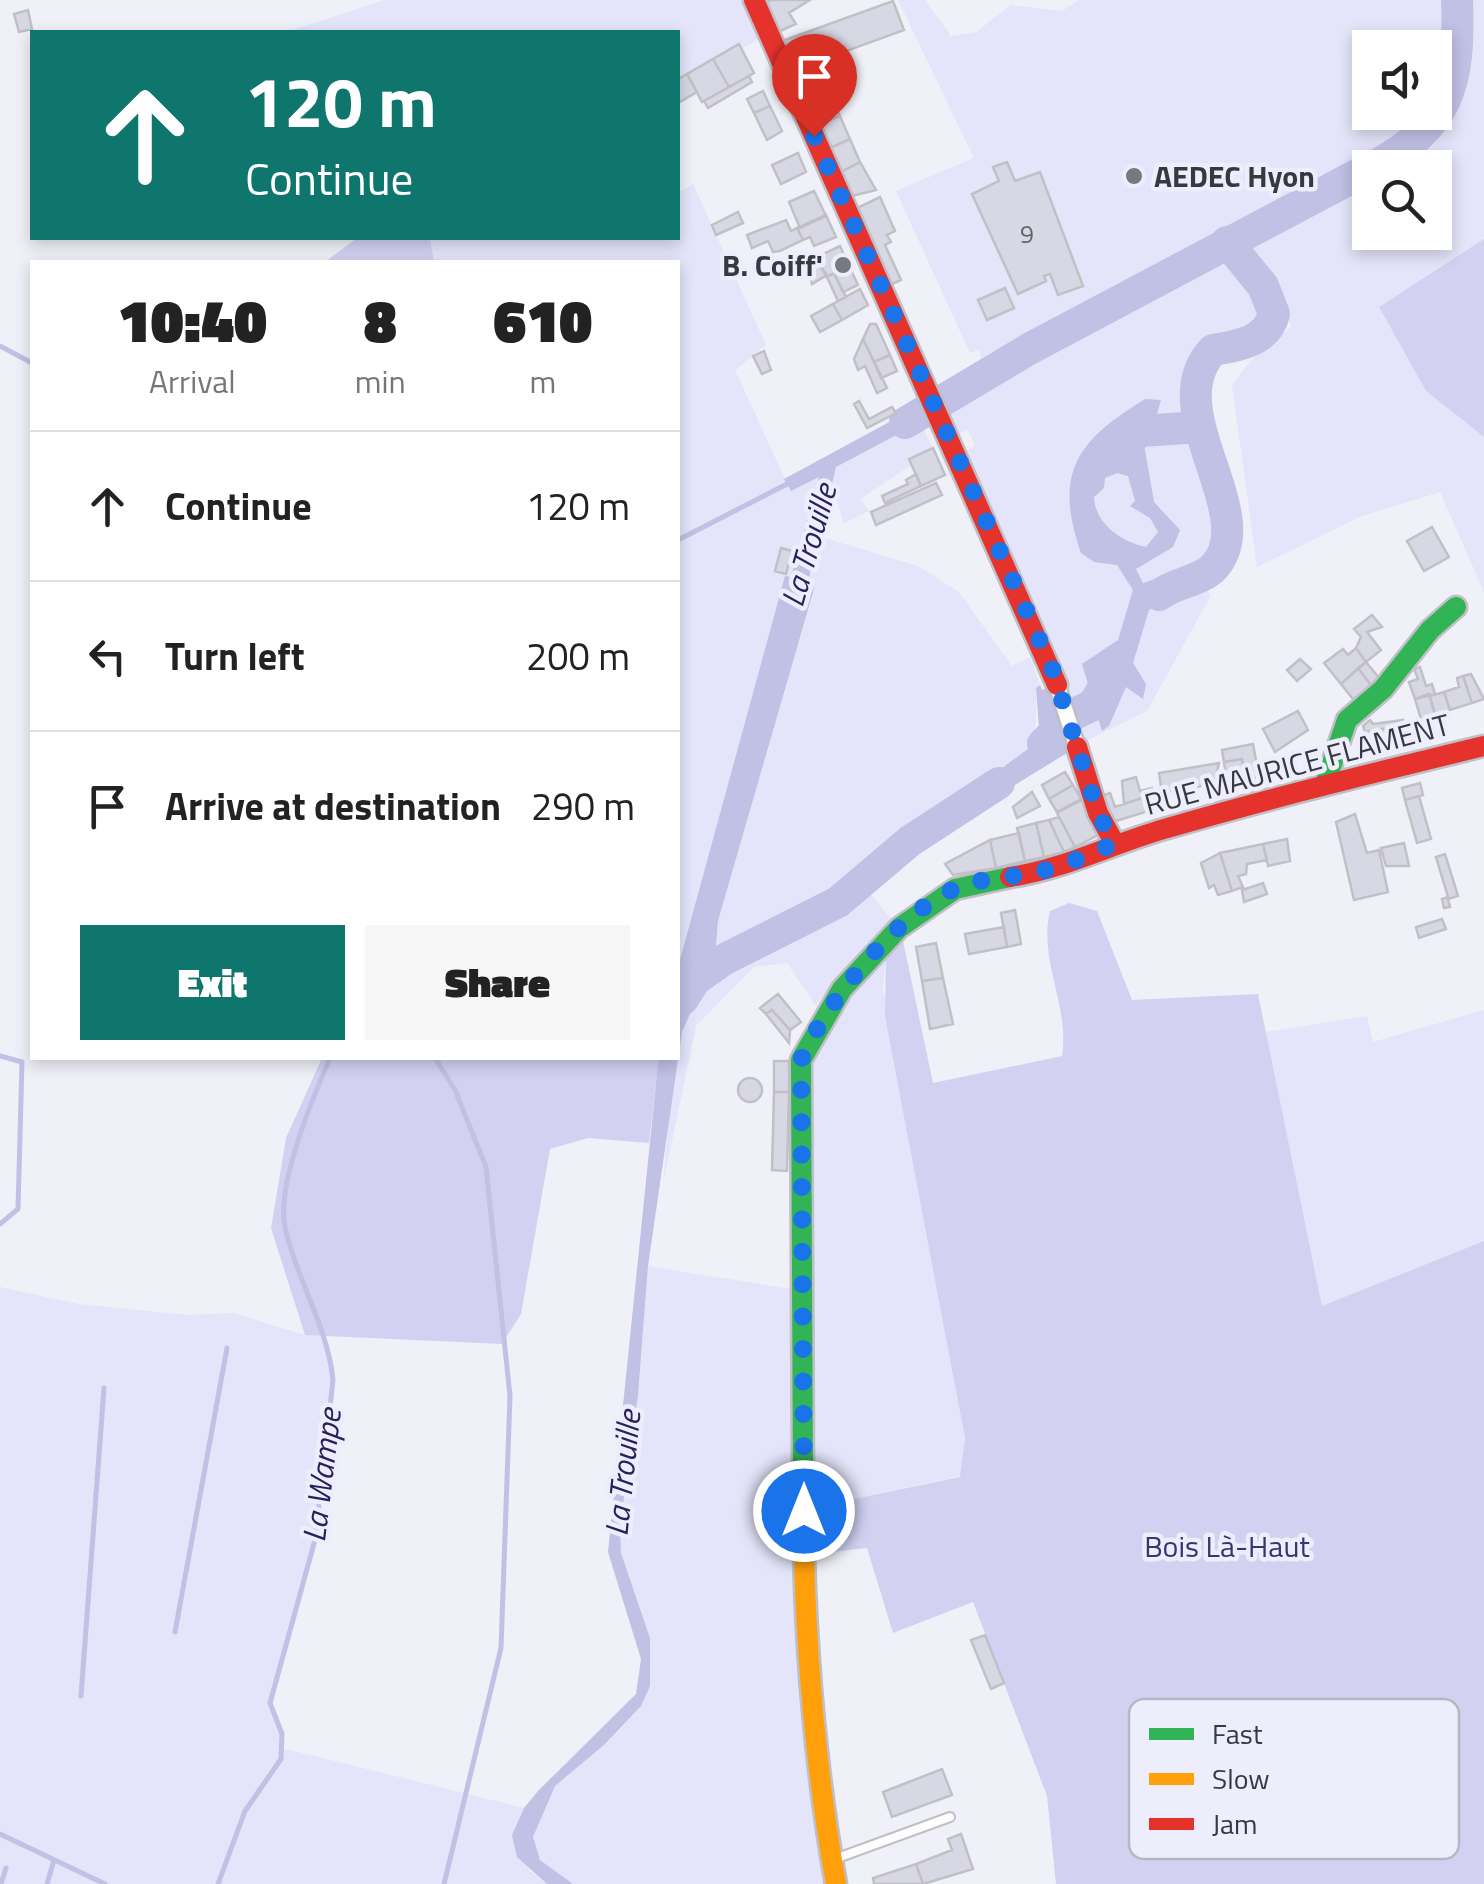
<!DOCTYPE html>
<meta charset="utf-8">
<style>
body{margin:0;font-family:"Titillium Web",sans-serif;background:#f6f6f6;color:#222;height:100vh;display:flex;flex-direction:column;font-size:38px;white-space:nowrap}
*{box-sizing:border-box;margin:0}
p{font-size:32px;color:#767676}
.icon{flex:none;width:55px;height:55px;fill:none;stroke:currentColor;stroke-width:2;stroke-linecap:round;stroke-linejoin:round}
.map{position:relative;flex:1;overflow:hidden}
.sheet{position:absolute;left:30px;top:260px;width:650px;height:800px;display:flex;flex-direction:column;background:#fff;border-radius:0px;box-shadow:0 5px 15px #0003}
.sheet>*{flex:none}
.hud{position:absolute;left:30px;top:30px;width:650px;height:210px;border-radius:0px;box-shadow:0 5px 15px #0003;background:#0f766e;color:#fff;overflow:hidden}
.tools{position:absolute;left:1352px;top:30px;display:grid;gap:20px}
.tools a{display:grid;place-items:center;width:100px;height:100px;border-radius:0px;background:#fff;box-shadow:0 5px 15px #0003;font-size:50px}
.pin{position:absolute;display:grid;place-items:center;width:85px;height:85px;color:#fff;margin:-102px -42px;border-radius:50% 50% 50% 0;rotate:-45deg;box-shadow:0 0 10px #0007}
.pin .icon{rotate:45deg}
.me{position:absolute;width:110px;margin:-55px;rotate:0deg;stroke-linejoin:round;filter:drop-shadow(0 0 8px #0008)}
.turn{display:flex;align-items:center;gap:35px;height:210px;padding:0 50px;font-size:45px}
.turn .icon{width:130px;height:130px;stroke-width:2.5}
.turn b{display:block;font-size:70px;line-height:85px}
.eta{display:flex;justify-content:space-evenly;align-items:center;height:170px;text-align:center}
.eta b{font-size:60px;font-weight:800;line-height:70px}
.primary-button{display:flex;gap:20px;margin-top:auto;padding:20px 50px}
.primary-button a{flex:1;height:115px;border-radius:0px;background:#0f766e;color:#fff;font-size:40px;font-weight:800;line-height:115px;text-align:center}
.primary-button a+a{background:#f6f6f6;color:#222}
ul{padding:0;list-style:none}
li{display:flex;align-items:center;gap:30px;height:150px;padding:0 50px;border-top:2px solid #e0e0e0}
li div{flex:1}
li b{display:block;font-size:38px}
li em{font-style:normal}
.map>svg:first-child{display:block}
.green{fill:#e4e4fa;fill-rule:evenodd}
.forest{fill:#d2d1f1}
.water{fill:#c1c0e5;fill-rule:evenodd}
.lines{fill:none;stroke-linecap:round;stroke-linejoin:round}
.stream{stroke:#c1c0e5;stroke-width:5}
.river{stroke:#c1c0e5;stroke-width:32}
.building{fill:#d8d8e4;stroke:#c0c0c6;stroke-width:2.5}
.lane-casing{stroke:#bfbfc5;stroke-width:12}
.street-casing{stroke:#bfbfc5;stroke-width:20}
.fast-casing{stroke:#bfbfc5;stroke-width:25}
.slow-casing{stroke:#bfbfc5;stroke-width:25}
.jam-casing{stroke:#bfbfc5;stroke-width:25}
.lane{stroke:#fdfdfe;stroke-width:8}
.street{stroke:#fdfdfe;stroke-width:15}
.fast{stroke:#30b455;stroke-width:20}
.slow{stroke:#ff9f0a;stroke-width:20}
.jam{stroke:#e5322d;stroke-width:20}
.route{stroke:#1a73e8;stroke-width:18;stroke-dasharray:0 32.4}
.poi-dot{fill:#787880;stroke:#ededfc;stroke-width:4}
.labels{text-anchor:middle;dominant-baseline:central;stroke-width:9;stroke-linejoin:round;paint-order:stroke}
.number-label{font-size:25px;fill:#64646c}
.poi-label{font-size:30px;font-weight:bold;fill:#383840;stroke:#ededfc;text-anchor:start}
.street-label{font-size:30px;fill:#383840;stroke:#ededfc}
.park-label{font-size:30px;fill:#3c3470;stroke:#ededfc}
.water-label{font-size:32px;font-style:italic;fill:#2a215b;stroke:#ededfc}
.key{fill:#ededfc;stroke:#b7b7c4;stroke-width:2.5}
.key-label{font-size:28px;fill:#383840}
</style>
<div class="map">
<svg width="1484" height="1884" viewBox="0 0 1484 1884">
<rect width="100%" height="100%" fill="#f0f0f8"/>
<!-- green -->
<path class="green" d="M384 0H754L769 33 678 86V32H286Z
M898 0H925L951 36 976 32 1011 5 1062 11 1079 0H1457L1463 22V0H1484V239L1379 307 1426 391 1484 437V592L1440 492 1362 516 1257 567 1232 385C1250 360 1265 345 1292 327L1271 282 1240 245 1262 213 981 358 979 350 970 353 896 191 974 158ZM1370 48H1435V112H1370ZM1370 168H1435V232H1370Z
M693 184 766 345 735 370 790 490 820 476 791 577H785L678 967V262H434L430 238H678V192Z
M1230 256 1267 308 1265 322 1251 335 1212 343 1185 380C1199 440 1234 513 1197 567L1210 597 1147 711 1081 743 1061 684 1057 652 962 453 975 446 968 430 955 435 947 405Z
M920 422 934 450 860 499 869 511 844 523 831 483 836 466Z
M818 536 918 566 959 592 1012 666 1030 657 1040 685 1036 689C1036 722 1040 738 1013 763L825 901 795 919 750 933 715 957 718 921 814 590 808 578Z
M867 889 894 923 838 976 816 1006 787 963 754 967 696 1026 663 1184C668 1143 670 1066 682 1030 708 953 801 924 867 889Z
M886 950 883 988 965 1438 961 1476 815 1507 807 1261 809 1090 818 1038Z
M1484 1010V1241L1322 1306 1265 1032 1367 1016 1373 1042Z
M648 1266 790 1289 795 1420 830 1884H573L540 1860 533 1848 536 1822 555 1786 604 1745 641 1706 650 1638 621 1553 620 1527 638 1395Z
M0 1287 78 1304 188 1315 234 1313 305 1335 323 1336 330 1353 333 1380 315 1540 270 1703 282 1734V1748L524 1808 513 1835 531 1872 547 1884H0Z"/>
<!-- forest -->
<path class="forest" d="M357 238H430L434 262H325Z
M1484 239V437L1426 391 1379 307Z
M1069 903 1097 911 1132 1000 1258 994 1322 1306 1484 1241V1884H1056L1047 1796 973 1602 893 1633 867 1548 814 1554 815 1507 960 1477 965 1438 885 1016 886 950 902 936 933 1083 1062 1056C1070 1006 1038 960 1050 911Z
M322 1058H659L649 1143 588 1138 550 1149 521 1314 502 1344 305 1335 271 1228 286 1138Z"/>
<!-- water -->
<path class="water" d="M1145 399 1161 400 1156 418 1164 423 1159 434 1144 444 1154 502 1180 530 1173 547 1136 569 1143 583 1191 567 1198 584 1149 610 1133 663 1146 684 1143 699 1126 687 1109 726 1102 731 1082 664 1118 640 1133 590 1117 565 1094 562 1081 553C1053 472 1077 441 1145 399ZM1117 473 1128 476 1135 501 1130 506 1150 518 1158 532 1146 547C1122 542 1095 524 1094 497L1104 488 1105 478Z
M930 400 936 414 836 467 809 578 814 589 718 921 715 957 682 1032 648 1266 638 1395 620 1527 621 1553 650 1638V1686L641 1706 604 1745 555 1786 533 1837 540 1860 573 1884H547L517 1857 512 1835 524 1808 538 1791 636 1694 641 1659 608 1552 658 1064 659 1058H678V967L785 576 791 577 819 477 791 491 784 479Z
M1040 685 1042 690 1051 686 1072 750 969 813 955 803 1029 748 1039 728 1036 688Z"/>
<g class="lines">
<!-- stream -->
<path class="stream" d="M0 346 32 363
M678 540 791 482
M0 1056 22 1062 18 1209 0 1224
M435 1058 455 1090 486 1167 510 1396 501 1648 444 1884
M175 1632 227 1348
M81 1696 104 1388
M0 1834 105 1884
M1 1884 6 1868
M47 1884 54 1860
M218 1884 245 1811 281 1759 282 1734 270 1703 315 1540 333 1380C328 1327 296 1279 285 1227 276 1185 313 1097 330 1058"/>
<!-- river -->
<path class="river" d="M1371 168C1450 126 1460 85 1457 0
M905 423 1029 349 1370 168
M1124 442 1141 431 1200 427
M1159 595C1175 582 1200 582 1214 567 1263 514 1156 410 1213 350 1237 346 1267 342 1274 314L1263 286 1227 242
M1043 744 1072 715 1093 705 1115 669
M683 999 695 980 723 960 838 902 910 841 999 783"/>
</g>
<!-- building -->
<path class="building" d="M771 0H810L789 13 796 24 778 32 765 3Z
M893 1 904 30 841 53 838 46 812 56 809 48 788 57 782 41Z
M28 10 32 29 19 32 14 14Z
M739 44 754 73 729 87 713 59Z
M812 56 822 80 801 89 791 65Z
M713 59 729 87 702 102 687 74Z
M687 74 697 92 678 103V79Z
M749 76 752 82 708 108 704 101Z
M763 91 770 106 754 113 747 99Z
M829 93 840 116 818 125 808 103Z
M770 106 782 131 767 140 754 113Z
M840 116 850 139 828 149 818 125Z
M850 139 860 162 839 173 828 149Z
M798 153 806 172 781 184 772 165Z
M860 162 876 190 852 196 839 173Z
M1007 162 1015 181 1040 172 1083 286 1058 295 1050 274 1044 276 1046 281 1018 294 972 194 999 181 993 167Z
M814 191 826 216 800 228 789 202Z
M880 197 895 231 887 235 891 242 885 245 901 280 890 285 855 209Z
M738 212 743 223 716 235 712 225Z
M826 215 836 237 814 246 810 237 803 240 797 228Z
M786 220 791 231 797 228 803 240 780 251 773 252 768 241 752 248 747 235Z
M840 246 849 266 827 277 815 258Z
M815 258 827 275 812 284 805 262Z
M849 266 858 285 843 292 834 273Z
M834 273 846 297 838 301 827 277Z
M1005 288 1014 308 987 320 978 300Z
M860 289 868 305 842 320 833 304Z
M833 304 842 320 820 332 811 316Z
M870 324H876L890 355 874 362 863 339Z
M863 339 887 388 877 393 865 366 858 370 854 359Z
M764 351 771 370 762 374 753 356Z
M890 355 897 371 881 378 874 362Z
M859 401 869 419 892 407 896 413 867 428 854 404Z
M933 448 945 475 921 486 909 459Z
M916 474 921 486 885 503 882 496 908 484 906 480Z
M936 483 942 495 876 525 871 512Z
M1432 527 1449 557 1424 571 1407 541Z
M781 548 792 551 786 574 775 571Z
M1372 615 1382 627 1367 632 1381 650 1366 662 1356 648 1361 637 1354 629Z
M1356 648 1366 662 1341 684 1324 663 1343 649 1348 655Z
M1300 659 1311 669 1297 681 1287 670Z
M1366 662 1380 679 1374 689 1358 668Z
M1420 667 1426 686 1432 684 1435 694 1415 699 1409 682 1418 679 1414 669Z
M1358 668 1375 690 1357 704 1341 684Z
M1471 674 1484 699 1472 703 1463 676Z
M1463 676 1472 703 1450 710 1444 692 1459 687 1457 678Z
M1444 692 1450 710 1435 715 1430 696Z
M1429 694 1435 715 1421 719 1415 699Z
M1298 711 1308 730 1275 752 1263 729Z
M1370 720 1373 724 1403 720V726L1365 732 1363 726Z
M1393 727 1399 748 1371 756 1365 732Z
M1253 744 1259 777 1245 779 1242 759 1224 762 1222 750Z
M1242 759 1245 779 1227 782 1224 762Z
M1219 763 1214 784 1162 793 1159 773Z
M1065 772 1073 785 1049 799 1042 785Z
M1136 777 1140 791 1152 788 1154 794 1124 804 1122 781Z
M1420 783 1423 795 1405 800 1402 788Z
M1073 785 1081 799 1057 812 1049 799Z
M1032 792 1040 806 1017 818 1013 807Z
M1110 793 1115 807 1154 794 1158 808 1113 822 1098 797Z
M1419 796 1431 839 1417 843 1405 800Z
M1082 800 1100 834 1075 847 1057 813Z
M1355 814 1367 853 1379 850 1388 892 1354 900 1336 822Z
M1059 817 1075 847 1064 852 1049 820Z
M1049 820 1064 852 1044 857 1036 823Z
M1036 823 1044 857 1025 861 1017 828Z
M1019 833 1025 861 996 868 990 840Z
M1287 839 1290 861 1268 866 1263 844Z
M990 840 996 868 953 875 945 864Z
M1404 843 1409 866H1386L1381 848Z
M1263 844 1267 860 1247 864 1246 874 1238 876 1243 887 1232 891 1220 853Z
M1220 853 1232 891 1218 895 1214 885 1209 888 1201 863Z
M1445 854 1458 896 1448 899 1450 907 1444 908 1442 899 1448 897 1436 857Z
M1263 883 1267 894 1244 902 1242 890Z
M1015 910 1021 944 1007 947 1001 913Z
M1442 919 1446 929 1419 938 1416 927Z
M1004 927 1007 947 969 954 965 934Z
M936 943 943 978 922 981 916 947Z
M943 978 953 1024 930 1029 922 981Z
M778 994 801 1022 790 1030 772 1010 766 1014 760 1008Z
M772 1010 790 1030 789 1043 766 1014Z
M774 1061H789V1092H774Z
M738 1090a12 12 0 1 1 24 0a12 12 0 1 1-24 0Z
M774 1092H789L787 1171 772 1170Z
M985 1635 1004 1683 991 1689 971 1640Z
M942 1769 952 1795 892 1817 883 1792Z
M961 1834 973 1869 923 1884 916 1864 952 1850 948 1839Z
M916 1864 923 1884H874L873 1878Z"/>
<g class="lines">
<defs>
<path id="lane" d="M832 1860 950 1817"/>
<path id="street" d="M1057 685 1077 747"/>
<path id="fast" d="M1326 781 1347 720 1383 689 1430 630 1456 607
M803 1482 801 1060 842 989 899 928 955 889 1010 877"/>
<path id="slow" d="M803 1482C803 1618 812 1750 836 1884"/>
<path id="jam" d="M754 0 1057 685
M1077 747 1098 813 1115 844
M1010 877C1064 869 1112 844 1164 829 1270 798 1377 772 1484 746"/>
</defs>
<!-- lane casing -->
<use href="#lane" class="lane-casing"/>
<!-- street casing -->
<use href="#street" class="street-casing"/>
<!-- fast casing -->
<use href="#fast" class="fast-casing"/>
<!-- slow casing -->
<use href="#slow" class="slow-casing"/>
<!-- jam casing -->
<use href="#jam" class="jam-casing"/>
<!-- lane -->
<use href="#lane" class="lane"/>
<!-- street -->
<use href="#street" class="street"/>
<!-- fast -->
<use href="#fast" class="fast"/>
<!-- slow -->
<use href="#slow" class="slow"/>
<!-- jam -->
<use href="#jam" class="jam"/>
</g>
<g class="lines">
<!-- route -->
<path class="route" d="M804 1511 801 1060C826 1002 904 903 967 884 991 877 1018 877 1042 871 1067 865 1091 853 1114 844L1098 813 1052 668 814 136"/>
</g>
<!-- markers -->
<g class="poi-dot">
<circle cx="1134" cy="176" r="10"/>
<circle cx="843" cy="265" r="10"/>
</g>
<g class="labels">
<!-- number labels -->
<g class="number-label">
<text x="1027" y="234">9</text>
</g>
<!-- poi labels -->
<g class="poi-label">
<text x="1154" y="176">AEDEC Hyon</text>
<text x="823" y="265" text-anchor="end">B. Coiff'</text>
</g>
<!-- street labels -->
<g class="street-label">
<text transform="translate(1297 764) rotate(-15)">RUE MAURICE FLAMENT</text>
</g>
<!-- park labels -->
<g class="park-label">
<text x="1227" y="1546">Bois Là-Haut</text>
</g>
<!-- water labels -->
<g class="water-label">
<text transform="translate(808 545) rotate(-74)">La Trouille</text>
<text transform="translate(622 1473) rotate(-84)">La Trouille</text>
<text transform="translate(321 1475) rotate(-83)">La Wampe</text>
</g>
</g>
<!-- legend -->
<rect x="1129" y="1699" width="330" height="160" rx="15" class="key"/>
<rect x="1149" y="1728" width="45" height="12" fill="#30b455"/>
<rect x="1149" y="1773" width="45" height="12" fill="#ff9f0a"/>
<rect x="1149" y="1818" width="45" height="12" fill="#e5322d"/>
<g class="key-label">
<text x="1212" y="1744">Fast</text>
<text x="1212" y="1789">Slow</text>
<text x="1212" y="1834">Jam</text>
</g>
</svg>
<div class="tools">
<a><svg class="icon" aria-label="sound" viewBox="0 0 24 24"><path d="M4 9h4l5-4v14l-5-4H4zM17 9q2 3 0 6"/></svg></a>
<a><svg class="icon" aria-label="search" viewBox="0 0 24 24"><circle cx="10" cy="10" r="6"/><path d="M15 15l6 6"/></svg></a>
</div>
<div class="pin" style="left:814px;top:136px;background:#d93025"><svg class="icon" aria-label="arrive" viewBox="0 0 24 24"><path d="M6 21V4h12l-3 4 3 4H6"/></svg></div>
<svg class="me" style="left:804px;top:1511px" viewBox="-20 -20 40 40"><circle r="17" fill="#1a73e8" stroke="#fff" stroke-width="3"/><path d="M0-11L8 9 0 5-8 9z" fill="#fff"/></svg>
<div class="hud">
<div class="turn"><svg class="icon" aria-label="ahead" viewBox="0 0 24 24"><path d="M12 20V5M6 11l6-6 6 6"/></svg><div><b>120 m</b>Continue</div></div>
</div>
<section class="sheet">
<div class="eta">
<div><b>10:40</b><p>Arrival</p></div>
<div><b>8</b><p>min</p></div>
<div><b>610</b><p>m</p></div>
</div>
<ul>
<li><svg class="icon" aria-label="ahead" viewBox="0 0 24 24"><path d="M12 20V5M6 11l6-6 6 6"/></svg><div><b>Continue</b></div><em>120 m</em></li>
<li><svg class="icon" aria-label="left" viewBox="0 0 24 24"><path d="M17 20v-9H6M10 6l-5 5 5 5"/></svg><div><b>Turn left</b></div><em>200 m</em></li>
<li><svg class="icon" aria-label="arrive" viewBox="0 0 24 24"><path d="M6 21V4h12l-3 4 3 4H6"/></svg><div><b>Arrive at destination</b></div><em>290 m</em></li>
</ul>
<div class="primary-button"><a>Exit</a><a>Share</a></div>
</section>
</div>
